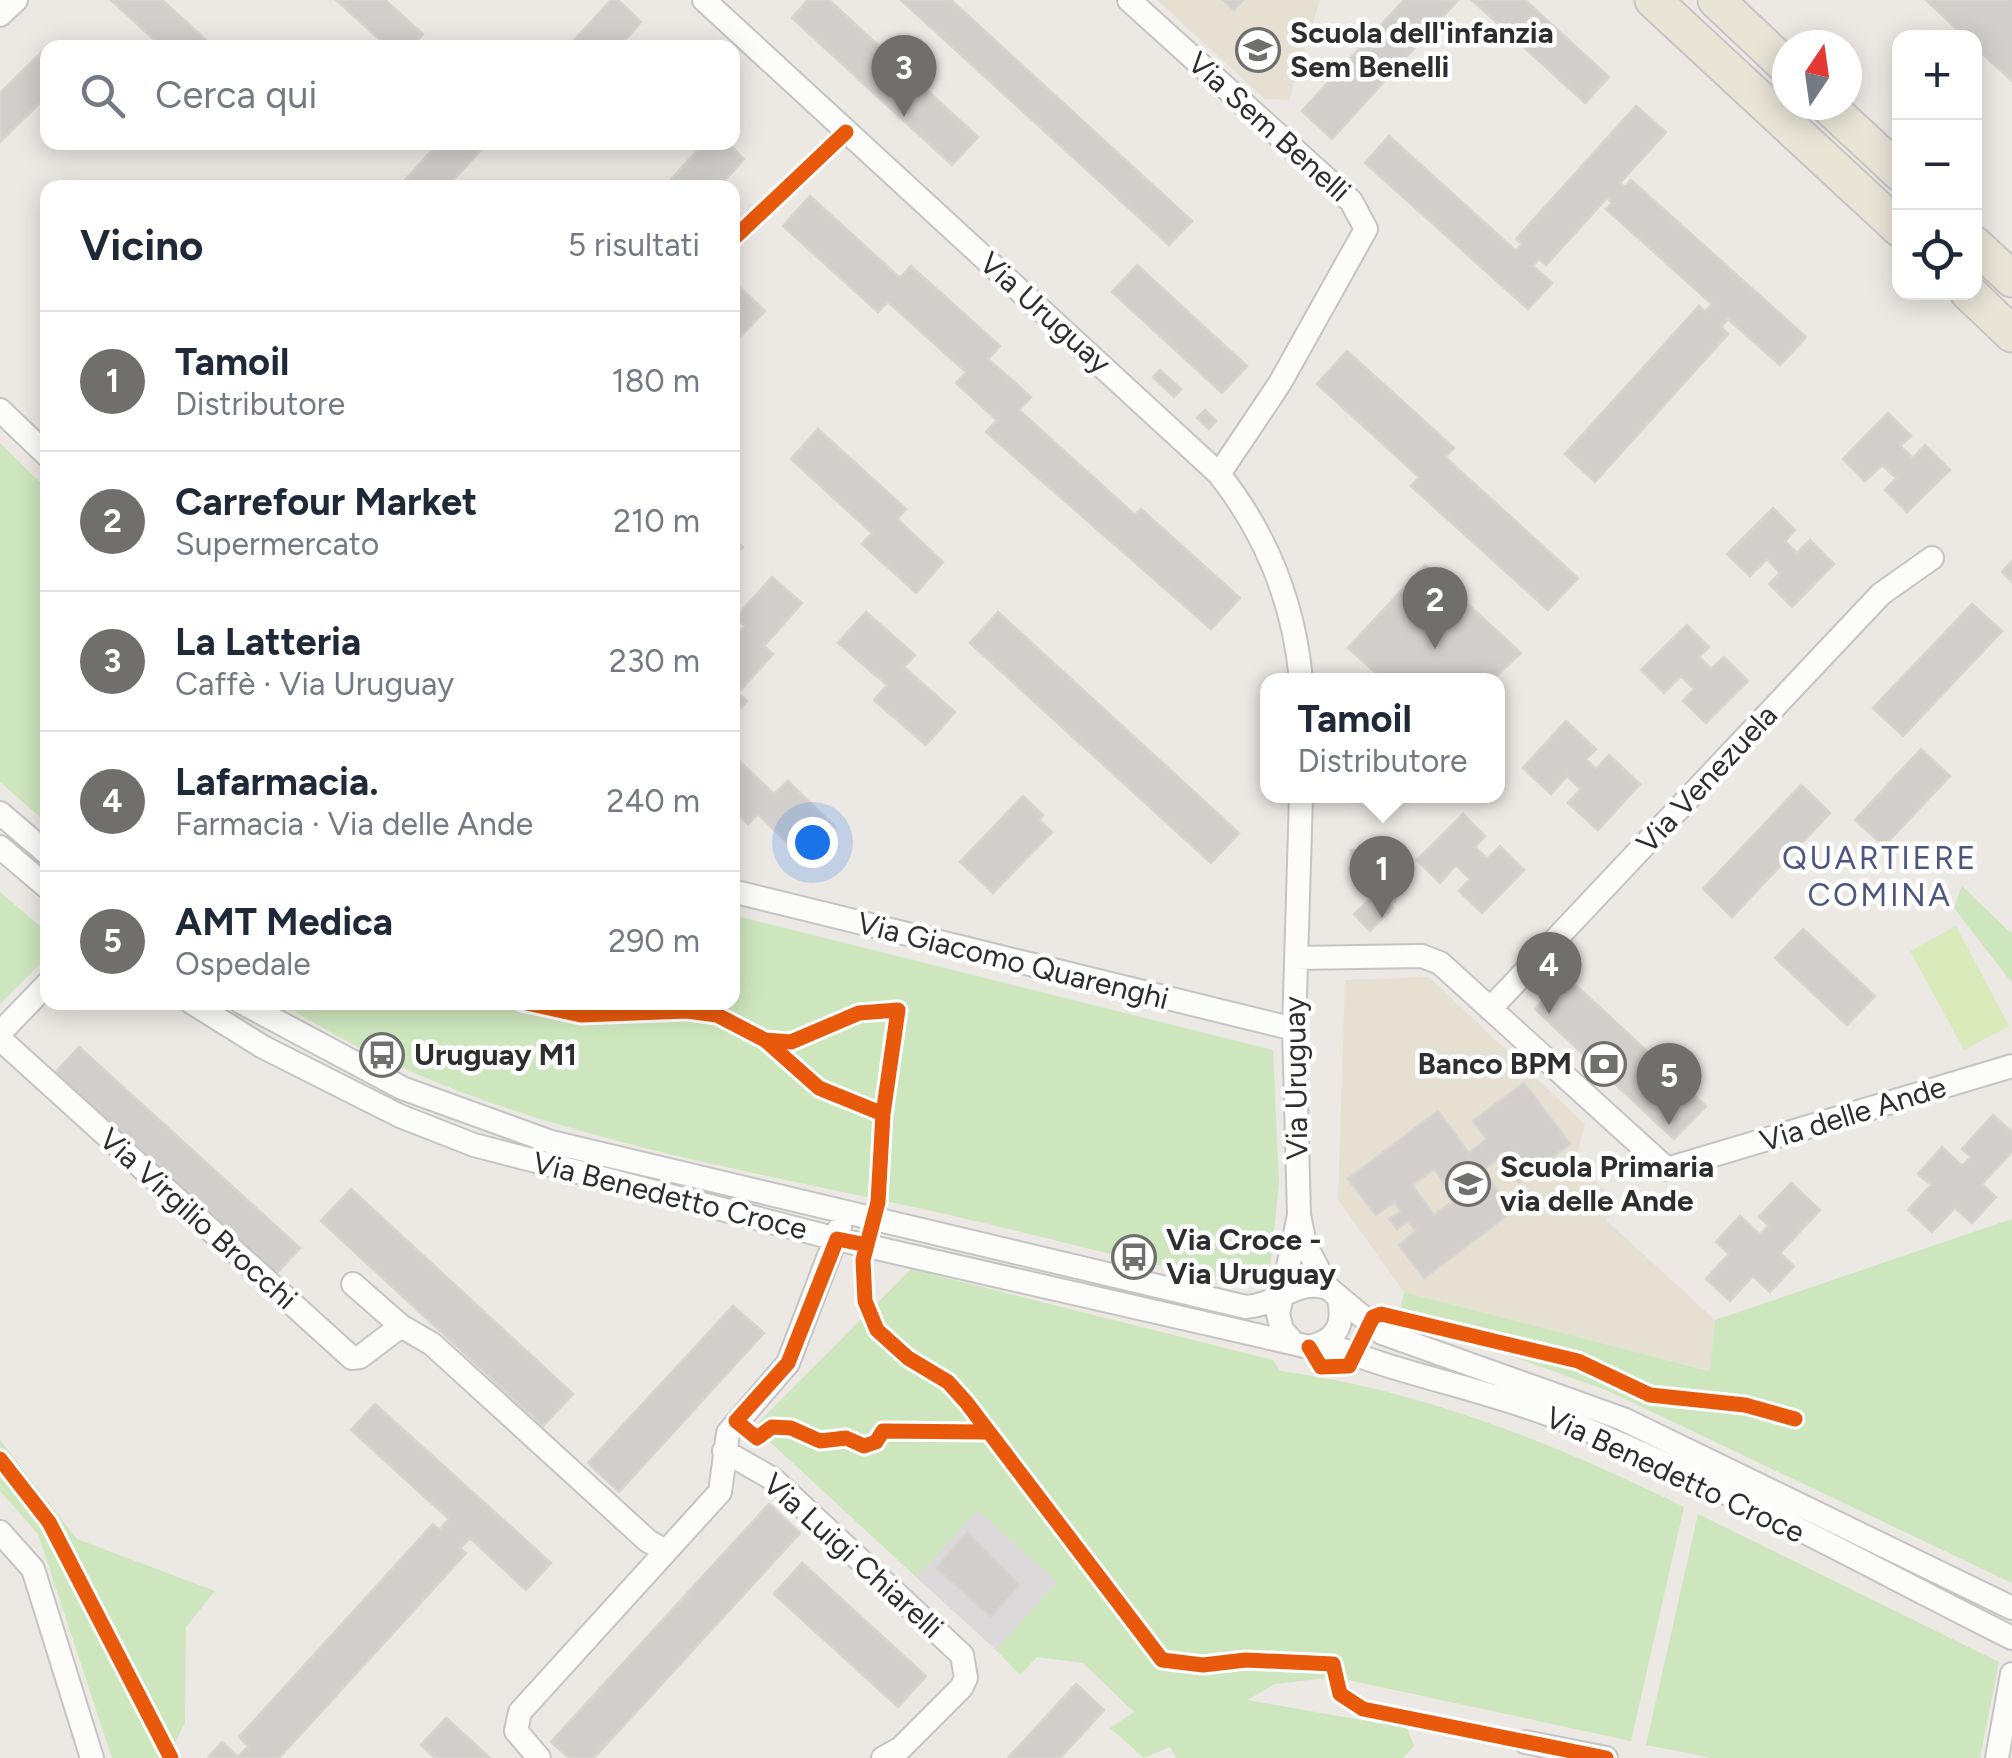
<!DOCTYPE html>
<html lang="it">
<head>
<meta charset="utf-8">
<style>
  body { margin:0; font-family:Figtree,sans-serif; background:#f2f2f3; color:#1f2937 }
  .controls { position:absolute; right:30px; top:30px; display:grid; overflow:hidden; border-radius:20px; box-shadow:0 5px 25px #0003 }
  .controls button { width:90px; height:90px; display:grid; place-items:center; padding:0; border:0; border-bottom:2px solid #e0e1e3; background:#fff; color:#1f2937; font:50px sans-serif }
  .compass { position:absolute; left:1772px; top:30px; width:90px; height:90px; border-radius:50%; background:#fff; box-shadow:0 5px 25px #0003; rotate:13deg }
  .you { position:absolute; left:812px; top:842px; width:35px; height:35px; margin:-25px; border:8px solid #fff; border-radius:50%; background:#1a73e8; box-shadow:0 0 0 15px #1a73e833 }
  .badge { display:grid; place-items:center; width:65px; height:65px; border-radius:50%; background:#706f6e; color:#fff; font-size:32px; font-weight:700 }
  .pin { position:absolute; translate:-50% -82px; filter:drop-shadow(0 2px 5px #0008) }
  .pin::after { content:''; position:absolute; top:52px; width:35px; height:30px; background:inherit; clip-path:polygon(0 0,100% 0,50% 100%) }
  .popup { position:absolute; left:1260px; top:673px; width:245px; height:130px; box-sizing:border-box; display:grid; place-content:center; border-radius:20px; background:#fff; filter:drop-shadow(0 2px 8px #0005); font-size:32px; white-space:nowrap; color:#747a83 }
  .popup b { font-size:38px; color:#1f2937 }
  .popup::after { content:''; position:absolute; left:50%; top:100%; margin-left:-20px; border:20px solid transparent; border-top-color:#fff }
  .list { margin:0; padding:0; list-style:none }
  h2 { display:flex; justify-content:space-between; align-items:center; height:130px; margin:0; padding:0 40px; font-size:42px }
  h2 small { font-size:32px; font-weight:400; color:#747a83 }
  .list li { display:grid; grid-template-columns:65px 1fr auto; gap:30px; align-items:center; box-sizing:border-box; height:140px; padding:0 40px; border-top:2px solid #e0e1e3 }
  .list b { display:block; font-size:38px; white-space:nowrap }
  .list p { margin:0; font-size:32px; white-space:nowrap; color:#747a83 }
  .list em { font-size:32px; font-style:normal; color:#747a83 }
  .icon { flex:none; width:55px; height:55px; fill:none; stroke:currentColor; stroke-width:2; stroke-linecap:round; stroke-linejoin:round }
  .map { position:relative; flex:none; width:2012px; height:1758px; overflow:hidden }
  .search { position:absolute; background:#fff; box-shadow:0 5px 25px #0003; left:40px; top:40px; width:700px; height:110px; display:flex; align-items:center; gap:25px; box-sizing:border-box; padding:0 35px; border-radius:20px; color:#747a83; font-size:38px }
  .panel { position:absolute; background:#fff; box-shadow:0 5px 25px #0003; left:40px; top:180px; width:700px; height:830px; border-radius:20px }
  .map>svg:first-child { display:block }
  .industrial { fill:#dcd9db }
  .education { fill:#e6e0d3 }
  .green { fill:#cee6be }
  .pitch { fill:#d9eabb }
  .building { fill:#d1cecb; stroke:#d7d4d0; stroke-width:2.5; fill-rule:evenodd }
  .lines { fill:none; stroke-linecap:round; stroke-linejoin:round }
  .street-casing { stroke:#c5c4c5; stroke-width:26 }
  .primary-casing { stroke:#c6c5c4; stroke-width:39 }
  .street { stroke:#fcfcfb; stroke-width:22 }
  .primary { stroke:#e8e4d6; stroke-width:35 }
  .cycleway-casing { stroke:#fff; stroke-width:21 }
  .cycleway { stroke:#e8590c; stroke-width:15 }
  .labels { text-anchor:middle; stroke-width:9; stroke-linejoin:round; paint-order:stroke }
  .poi-label { font-size:30px; font-weight:bold; fill:#2e2e2e; stroke:#fff; text-anchor:start }
  .street-label { font-size:30px; fill:#2e2e2e; stroke:#fff }
  .neighbourhood-label { font-size:32px; letter-spacing:2.5px; fill:#4d5680; stroke:#fff }
</style>
</head>
<body>
<div class="map">
<svg width="2012" height="1758" viewBox="0 0 2012 1758">
  <rect width="100%" height="100%" fill="#ece8e4"/>
  <!-- industrial -->
  <path class="industrial" d="M977,1509l80,73 -61,68 -80,-73z"/>
  <!-- education -->
  <path class="education" d="M1157,0h163l-31,100 -24,-1z
    M1429,977l156,147 -10,38 44,42 -13,16 109,100 -4,51 -307,-79 -66,-92 7,-220z"/>
  <!-- green -->
  <path class="green" d="M0,443l47,46v334l-47,-41z
    M1962,886l50,48v49l-58,-75z
    M0,892l47,40 1,24 -48,48z
    M733,915l540,135 6,133 -11,104c-115,-19 -227,-52 -341,-77 -219,-48 -454,-84 -646,-207l451,-1z
    M2012,1219v364l-406,-193 -207,-74 5,-24 306,79 5,-51z
    M911,1269l362,91 7,11c142,19 276,73 404,136l-53,234 -297,-64 -59,7 -28,16 160,28 7,18 -11,12h-227l-6,-11 -26,11 -34,-30 24,-16 -51,-49 -46,-6 -17,18 -24,-25 61,-68 -79,-72 -62,67 -162,-150z
    M0,1440l77,99 138,52 -29,36 -1,96 -10,20 8,15h-71l-74,-224 -38,-43z
    M1698,1514l301,148 -19,96h-268l-66,-13z"/>
  <!-- pitch -->
  <path class="pitch" d="M1956,926l53,100 -45,24 -54,-99z"/>
  <!-- building -->
  <path class="building" d="M111,0h51l53,48h-52z
    M336,0h49l38,34 -12,14h-22z
    M611,0h7l23,22 -23,26h-51z
    M808,0h21l149,137 -26,28 -160,-147z
    M901,0h50l241,221 -23,24z
    M1223,0h20l-9,10z
    M1404,0l53,1 -125,138 -30,-28z
    M1472,0h53l84,77 -24,26z
    M1926,0h86v81l-38,-35v-8h-8z
    M49,45l-1,50 -48,47v-49z
    M1636,106l30,26 -46,51 5,4 6,-7 175,157 -26,28 -52,-46 -7,8 7,7 -133,148 -30,-28 134,-148 6,6 7,-8 -106,-95 6,-6 -5,-5 -61,67 -7,-6 -6,7 19,17 -24,26 -163,-146 24,-27 127,115 6,-7 -6,-5z
    M439,142h49l-42,46h-48z
    M705,142h22l17,17 -26,29h-55z
    M810,196l90,82 11,-12 89,80 -12,13 43,38 -12,13 116,105 6,-6 99,89 -29,31 -225,-197 11,-12 -41,-37 10,-11 -78,-70 -10,10 -95,-86z
    M1137,265l110,101 -25,27 -110,-101z
    M736,284l29,27 -33,34v-58z
    M1347,351l107,97 -9,9 133,121 -30,32 -137,-124 8,-9 -102,-93z
    M1160,370l21,19 -7,8 -21,-20z
    M1205,410l11,11 -7,8 -12,-11z
    M1888,413l23,23 -11,10 13,12 12,-13 25,25 -43,42 -22,-22 11,-12 -14,-13 -17,16 -22,-22z
    M818,429l88,80 -9,10 46,43 -27,31 -54,-49 10,-11 -81,-74z
    M1773,508l22,22 -10,11 12,12 13,-13 24,24 -42,43 -23,-23 11,-11 -13,-14 -17,17 -23,-22z
    M732,538l11,9 -11,11z
    M2012,561v21l-10,-10z
    M1425,565l96,88 -29,27h-108l-36,-32z
    M772,577l30,26 -38,43 9,8 -35,39 9,8 -15,17v-78l13,-14 -10,-8z
    M1972,604l30,27 -99,105 -30,-28z
    M866,612l49,43 -11,12 51,45 -29,33 -52,-45 13,-15 -49,-42z
    M998,612l241,221 -28,30 -241,-220z
    M1687,625l22,22 -10,10 12,12 13,-12 24,24 -42,42 -23,-22 11,-12 -13,-13 -17,17 -23,-23z
    M1566,721l30,28 -10,10 10,10 13,-14 31,29 -42,46 -30,-27 13,-14 -14,-13 -16,18 -28,-26z
    M1921,749l29,27 -66,70 -29,-26z
    M732,754l42,40 14,-13 47,46 -32,31 -45,-44 -10,10 -16,-15z
    M1801,785l29,28 -98,104 -29,-28z
    M1023,796l20,19 -4,5 13,12 -59,61 -33,-31z
    M1463,814l22,22 -10,11 12,12 13,-13 24,24 -42,43 -23,-22 11,-12 -14,-14 -16,18 -23,-23z
    M1351,850h22v21h-22z
    M1383,852l26,24 -13,14 -1,12h-8l1,-10 -18,-17 3,-16z
    M1383,887l10,21 -23,23 -16,-17z
    M1803,929l72,67 -28,29 -72,-67z
    M1566,976l140,130 -32,33 -139,-130z
    M79,1047l221,201 -26,28 -221,-201z
    M1524,1083l46,61 -51,38 -19,-25 -17,13 30,41 -89,67 -25,-33 17,-14 -8,-10 -11,8 -8,-10 12,-8 -7,-9 -18,13 -28,-36 90,-68 31,42 18,-14 -14,-18zM1434,1169l22,30 -22,16 -22,-30z
    M1993,1115l19,17v20l-30,32 14,13 -24,26 -17,-15 -23,24 -24,-22 23,-25 -13,-11 24,-27 20,19 9,-9 -9,-8z
    M1791,1183l29,27 -40,43 14,13 -24,26 -17,-16 -23,25 -24,-22 23,-25 -13,-12 24,-26 20,19 8,-10 -9,-8z
    M351,1189l222,205 -30,32 -222,-205z
    M733,1306l31,27 -145,159 -31,-29z
    M375,1404l176,159 -25,27 -56,-52 -10,10 6,5 -187,205h-71l14,-16 16,15 10,-11 -9,-9 194,-213 6,6 10,-11 -98,-89z
    M769,1504l31,29 -206,225h-25l-18,-16z
    M967,1532l52,53 -28,32 -55,-49z
    M802,1563l124,113 -28,31 -124,-113z
    M1076,1684l28,26 -44,48h-52z
    M446,1718l20,18 24,22h-55l-14,-13z"/>
  <g class="lines">
    <!-- street casing -->
    <g class="street-casing">
      <path id="street" d="M704,0l515,474c48,61 75,129 82,206
        M1129,0l222,201 15,28 -86,154 -61,91
        M0,15l16,-15
        M0,410l48,46
        M0,813l48,41
        M0,847l48,41
        M732,891l562,138
        M1296,958l126,-2 18,7 227,206 345,-103
        M191,1002l72,45 137,69 74,29 363,94 472,108c26,-6 36,-21 30,-47
        M241,1002l161,86 149,54 695,165c32,-2 50,-29 82,-19
        M1490,1009l391,-415 51,-36
        M0,1033l48,-50
        M0,1039l352,319 8,-1 41,-31
        M1299,1215l6,29 23,44 54,45 241,86 389,189
        M353,1284l48,42 31,18 216,197 18,10
        M1293,1342l-11,-12 -4,-16 21,-99 -5,-186 7,-233
        M1325,1343c76,32 157,45 233,75 156,62 304,145 454,220
        M724,1451l49,28 189,176 4,23 -5,10 -60,60 -18,10
        M0,1532l33,37 59,189
        M1525,1742l81,16
        M539,1758l-23,-27 4,-19 200,-220 8,-59 60,-70 52,-136
        M1997,1758l15,-84"/>
    </g>
    <!-- primary casing -->
    <g class="primary-casing">
      <path id="primary" d="M1653,0l247,229
        M1716,0l71,67
        M1827,105l73,68
        M1974,244l38,35
        M1968,292l44,42"/>
    </g>
    <!-- street -->
    <use href="#street" class="street"/>
    <!-- primary -->
    <use href="#primary" class="primary"/>
    <!-- cycleway casing -->
    <g class="cycleway-casing">
      <path id="cycleway" d="M732,240l114,-108
        M522,1002l59,13 106,-4 30,4 48,25 54,48 64,26
        M765,1040l26,2 68,-29 39,-3 -15,104 -5,88 -15,58 2,41 12,29 31,28 40,24 18,20 196,258 41,5 43,-5 87,4 7,30 23,15 243,49
        M867,1245l-30,-6 -49,124 -52,58 21,17 15,-11 19,1 29,13 26,-3 18,8 12,-4 7,-11 101,1
        M1309,1347l12,20 28,-1 24,-49 8,-3 197,47 72,34 95,10 50,14
        M0,1459l49,63 122,236"/>
    </g>
    <!-- cycleway -->
    <use href="#cycleway" class="cycleway"/>
  </g>
  <!-- icons -->
  <defs>
    <g id="school-ring" transform="scale(2.25)"><circle r="9.5" fill="#fff" stroke="#706f6e" stroke-width="1.5"/><path d="M0-5L7-2L0 1L-7-2ZM-4 1L0 2.5L4 1V4Q0 6-4 4Z" fill="#706f6e"/></g>
    <g id="bus-ring" transform="scale(2.25)"><circle r="9.5" fill="#fff" stroke="#706f6e" stroke-width="1.5"/><path d="M-5-6H5V4H4V6H2V4H-2V6H-4V4H-5ZM-3.5-4V0h7V-4ZM-3.5 1.2v1.5H-2V1.2ZM2 1.2v1.5H3.5V1.2Z" fill="#706f6e"/></g>
    <g id="bank-ring" transform="scale(2.25)"><circle r="9.5" fill="#fff" stroke="#706f6e" stroke-width="1.5"/><path d="M-6-4H6V4H-6ZM0-2.3a2.3 2.3 0 1 0 0 4.6a2.3 2.3 0 1 0 0-4.6Z" fill="#706f6e"/></g>
  </defs>
  <g fill-rule="evenodd">
    <use href="#school-ring" x="1258" y="50"/>
    <use href="#bus-ring" x="382" y="1055"/>
    <use href="#bank-ring" x="1604" y="1064"/>
    <use href="#school-ring" x="1468" y="1184"/>
    <use href="#bus-ring" x="1134" y="1257"/>
  </g>
  <g class="labels">
    <!-- poi labels -->
    <g class="poi-label">
      <text x="1290" y="43">Scuola dell'infanzia<tspan x="1290" dy="34">Sem Benelli</tspan></text>
      <text x="414" y="1065">Uruguay M1</text>
      <text x="1572" y="1074" text-anchor="end">Banco BPM</text>
      <text x="1500" y="1177">Scuola Primaria<tspan x="1500" dy="34">via delle Ande</tspan></text>
      <text x="1166" y="1250">Via Croce -<tspan x="1166" dy="34">Via Uruguay</tspan></text>
    </g>
    <!-- street labels -->
    <g class="street-label">
      <text transform="translate(1269 127) rotate(42)" y="10">Via Sem Benelli</text>
      <text transform="translate(1045 313) rotate(42)" y="10">Via Uruguay</text>
      <text transform="translate(1707 779) rotate(-47)" y="10">Via Venezuela</text>
      <text transform="translate(1013 961) rotate(14)" y="10">Via Giacomo Quarenghi</text>
      <text transform="translate(1296 1078) rotate(-91)" y="10">Via Uruguay</text>
      <text transform="translate(1853 1114) rotate(-17)" y="10">Via delle Ande</text>
      <text transform="translate(670 1196) rotate(14)" y="10">Via Benedetto Croce</text>
      <text transform="translate(198 1219) rotate(42)" y="10">Via Virgilio Brocchi</text>
      <text transform="translate(1675 1475) rotate(25)" y="10">Via Benedetto Croce</text>
      <text transform="translate(853 1556) rotate(42)" y="10">Via Luigi Chiarelli</text>
    </g>
    <!-- neighbourhood labels -->
    <g class="neighbourhood-label">
      <text x="1880" y="869">QUARTIERE<tspan x="1880" dy="37">COMINA</tspan></text>
    </g>
  </g>
</svg>
<div class="controls">
<button>+</button>
<button>−</button>
<button><svg class="icon" aria-label="locate" viewBox="0 0 24 24"><circle cx="12" cy="12" r="6"/><path d="M12 2v4M12 18v4M2 12h4M18 12h4"/></svg></button>
</div>
<svg class="compass" viewBox="-18 -18 36 36"><path d="M0-13l5 13h-10z" fill="#e53935"/><path d="M0 13l5-13h-10z" fill="#747a83"/></svg>
<div class="you"></div>
<div class="pin badge" style="left:1382px;top:918px">1</div>
<div class="popup"><b>Tamoil</b>Distributore</div>
<div class="pin badge" style="left:1435px;top:649px">2</div>
<div class="pin badge" style="left:904px;top:117px">3</div>
<div class="pin badge" style="left:1549px;top:1014px">4</div>
<div class="pin badge" style="left:1669px;top:1125px">5</div>
<div class="search"><svg class="icon" aria-label="search" viewBox="0 0 24 24"><circle cx="10" cy="10" r="6"/><path d="M15 15l6 6"/></svg>Cerca qui</div>
<section class="panel">
<h2>Vicino<small>5 risultati</small></h2>
<ul class="list">
<li><span class="badge">1</span><div><b>Tamoil</b><p>Distributore</p></div><em>180 m</em></li>
<li><span class="badge">2</span><div><b>Carrefour Market</b><p>Supermercato</p></div><em>210 m</em></li>
<li><span class="badge">3</span><div><b>La Latteria</b><p>Caffè · Via Uruguay</p></div><em>230 m</em></li>
<li><span class="badge">4</span><div><b>Lafarmacia.</b><p>Farmacia · Via delle Ande</p></div><em>240 m</em></li>
<li><span class="badge">5</span><div><b>AMT Medica</b><p>Ospedale</p></div><em>290 m</em></li>
</ul>
</section>
</div>
</body>
</html>
